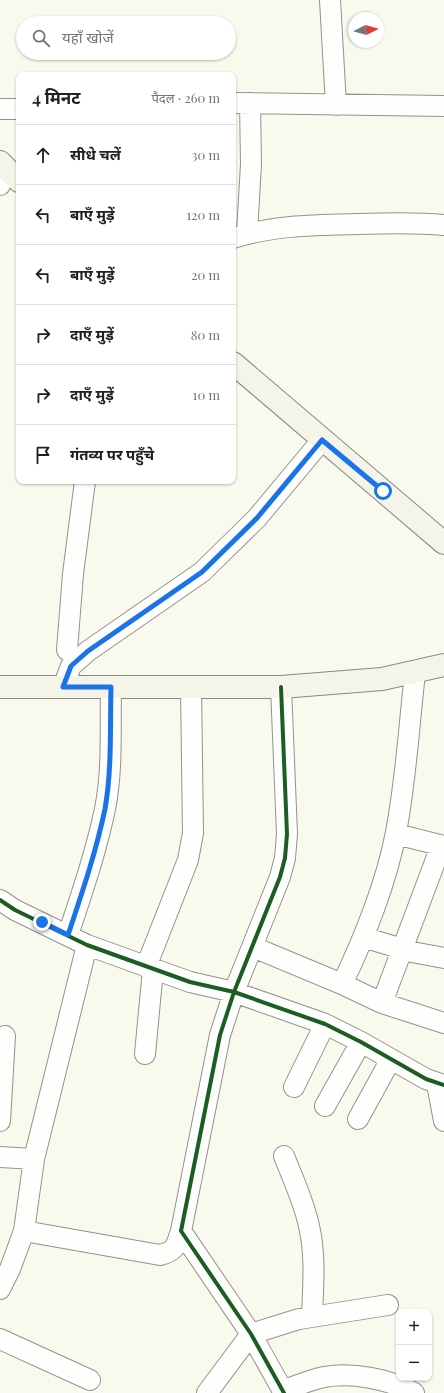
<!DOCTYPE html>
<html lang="hi">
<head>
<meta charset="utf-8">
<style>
  body { margin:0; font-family:"Playfair Display","Noto Sans Devanagari",serif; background:#f6f6f6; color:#202124 }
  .controls { position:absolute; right:12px; bottom:12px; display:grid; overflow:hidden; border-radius:8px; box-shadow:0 1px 3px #0004 }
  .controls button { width:36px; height:36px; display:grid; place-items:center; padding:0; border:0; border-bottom:1px solid #e0e0e0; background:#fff; color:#202124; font:20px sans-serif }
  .compass { position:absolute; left:348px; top:12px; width:36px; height:36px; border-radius:50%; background:#fff; box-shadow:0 1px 3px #0004; rotate:84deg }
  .stop { position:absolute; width:12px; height:12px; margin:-9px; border:3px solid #1a73e8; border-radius:50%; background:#fff }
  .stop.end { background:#1a73e8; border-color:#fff; box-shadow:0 1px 4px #0008 }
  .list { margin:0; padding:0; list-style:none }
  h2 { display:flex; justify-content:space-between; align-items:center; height:52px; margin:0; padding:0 16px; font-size:17px }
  h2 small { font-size:13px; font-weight:400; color:#757577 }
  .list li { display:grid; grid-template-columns:26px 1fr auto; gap:12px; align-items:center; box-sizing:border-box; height:60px; padding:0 16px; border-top:1px solid #e0e0e0 }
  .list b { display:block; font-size:15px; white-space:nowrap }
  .list em { font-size:13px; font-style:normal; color:#757577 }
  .icon { flex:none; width:22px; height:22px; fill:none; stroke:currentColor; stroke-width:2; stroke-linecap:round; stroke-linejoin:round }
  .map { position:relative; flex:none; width:444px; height:1393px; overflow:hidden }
  .search { position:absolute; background:#fff; box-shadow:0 1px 3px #0004; left:16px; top:16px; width:220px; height:44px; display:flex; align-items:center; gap:10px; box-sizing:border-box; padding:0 14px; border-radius:22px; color:#757577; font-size:15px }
  .panel { position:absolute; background:#fff; box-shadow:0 1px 3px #0004; left:16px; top:72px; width:220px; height:412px; border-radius:8px }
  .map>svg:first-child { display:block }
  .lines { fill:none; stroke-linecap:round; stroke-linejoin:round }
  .street-casing { stroke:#93928d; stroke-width:22 }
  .secondary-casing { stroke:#898984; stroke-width:24 }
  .street { stroke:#fefefc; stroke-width:20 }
  .secondary { stroke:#f4f4e8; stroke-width:22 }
  .cycleway-casing { stroke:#fff; stroke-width:6 }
  .cycleway { stroke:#1b5e20; stroke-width:4 }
  .route { stroke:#1a73e8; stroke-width:5 }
</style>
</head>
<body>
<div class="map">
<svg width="444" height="1393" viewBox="0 0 444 1393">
  <rect width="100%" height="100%" fill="#faf9ee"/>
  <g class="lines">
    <!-- street casing -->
    <g class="street-casing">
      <path id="street" d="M330,0l6,105
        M233,103l211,3
        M0,109h19
        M0,185l5,-18
        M247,233l4,-69 -1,-61
        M233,238c40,-13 84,-13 125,-14 29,-1 57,-2 86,1
        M67,650l6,-76 12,-93
        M63,687l8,-21 17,-15 114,-79 55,-54 65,-78
        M281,687l6,147 -2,24 -5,19 -46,115 -14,43 -39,196 70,103 33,59
        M396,834l48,12
        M0,900l15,10 72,35 103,37 44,10 91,32 36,18 65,37 18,6
        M68,935c14,-42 28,-83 37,-126 8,-40 5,-82 6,-122
        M363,937l49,15 32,6
        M253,947l89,37 40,19 62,20
        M146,967l42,-107 5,-27 -2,-146
        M342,984c22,-45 45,-103 54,-152 10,-52 13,-106 19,-159
        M382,1003l59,-157
        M145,1054l8,-85
        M437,1084l7,37
        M294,1087l31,-63
        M325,1106l36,-64
        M358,1119l33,-60
        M0,1121l5,-85
        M284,1156c9,23 20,46 25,70 7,30 4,61 3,90
        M0,1157l34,2
        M24,1231l136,24c16,-4 16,-9 21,-24
        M0,1289l10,-20 14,-38 10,-72 53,-214
        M0,1339l90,41
        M282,1391c14,-5 28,-11 42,-14 29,-5 65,2 90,16
        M207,1393l44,-59 48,-15 89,-14"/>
    </g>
    <!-- secondary casing -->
    <g class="secondary-casing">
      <path id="secondary" d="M0,162l19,19
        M233,363l211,180
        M0,687h281l101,-8 62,-14"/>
    </g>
    <!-- street -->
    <use href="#street" class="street"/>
    <!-- secondary -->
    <use href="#secondary" class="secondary"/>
    <!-- cycleway casing -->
    <g class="cycleway-casing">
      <path id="cycleway" d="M281,687l6,147 -2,24 -5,19 -46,115 -14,43 -39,196 70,103 33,59
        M0,900l15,10 72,35 103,37 44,10 91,32 36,18 65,37 18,6"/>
    </g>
    <!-- cycleway -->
    <use href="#cycleway" class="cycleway"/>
  </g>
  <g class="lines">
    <!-- route -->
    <path class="route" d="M42,922l26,13c14,-42 28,-83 37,-126 7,-40 5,-82 6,-122h-48l8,-21 17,-15 114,-79 55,-54 65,-78 61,51"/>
  </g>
</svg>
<div class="controls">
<button>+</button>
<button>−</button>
</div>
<svg class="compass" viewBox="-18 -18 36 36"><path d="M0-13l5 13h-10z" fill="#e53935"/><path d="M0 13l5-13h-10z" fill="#757577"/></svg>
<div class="stop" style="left:383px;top:491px"></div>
<div class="stop end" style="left:42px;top:922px"></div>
<div class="search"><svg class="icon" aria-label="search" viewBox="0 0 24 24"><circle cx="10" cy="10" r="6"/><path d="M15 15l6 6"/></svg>यहाँ खोजें</div>
<section class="panel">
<h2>4 मिनट<small>पैदल · 260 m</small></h2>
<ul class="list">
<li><svg class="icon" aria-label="ahead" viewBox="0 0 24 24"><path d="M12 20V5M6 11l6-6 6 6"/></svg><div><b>सीधे चलें</b></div><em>30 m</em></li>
<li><svg class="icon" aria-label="left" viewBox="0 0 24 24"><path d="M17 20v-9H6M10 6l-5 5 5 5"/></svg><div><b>बाएँ मुड़ें</b></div><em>120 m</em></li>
<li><svg class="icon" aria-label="left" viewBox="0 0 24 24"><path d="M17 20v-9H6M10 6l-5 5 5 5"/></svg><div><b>बाएँ मुड़ें</b></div><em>20 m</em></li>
<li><svg class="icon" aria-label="right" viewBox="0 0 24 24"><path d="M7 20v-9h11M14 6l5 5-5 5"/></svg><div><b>दाएँ मुड़ें</b></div><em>80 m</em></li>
<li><svg class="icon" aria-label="right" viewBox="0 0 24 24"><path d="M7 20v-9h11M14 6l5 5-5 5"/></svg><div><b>दाएँ मुड़ें</b></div><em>10 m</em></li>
<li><svg class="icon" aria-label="arrive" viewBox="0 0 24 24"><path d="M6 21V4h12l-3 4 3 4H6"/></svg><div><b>गंतव्य पर पहुँचे</b></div></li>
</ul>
</section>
</div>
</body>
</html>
